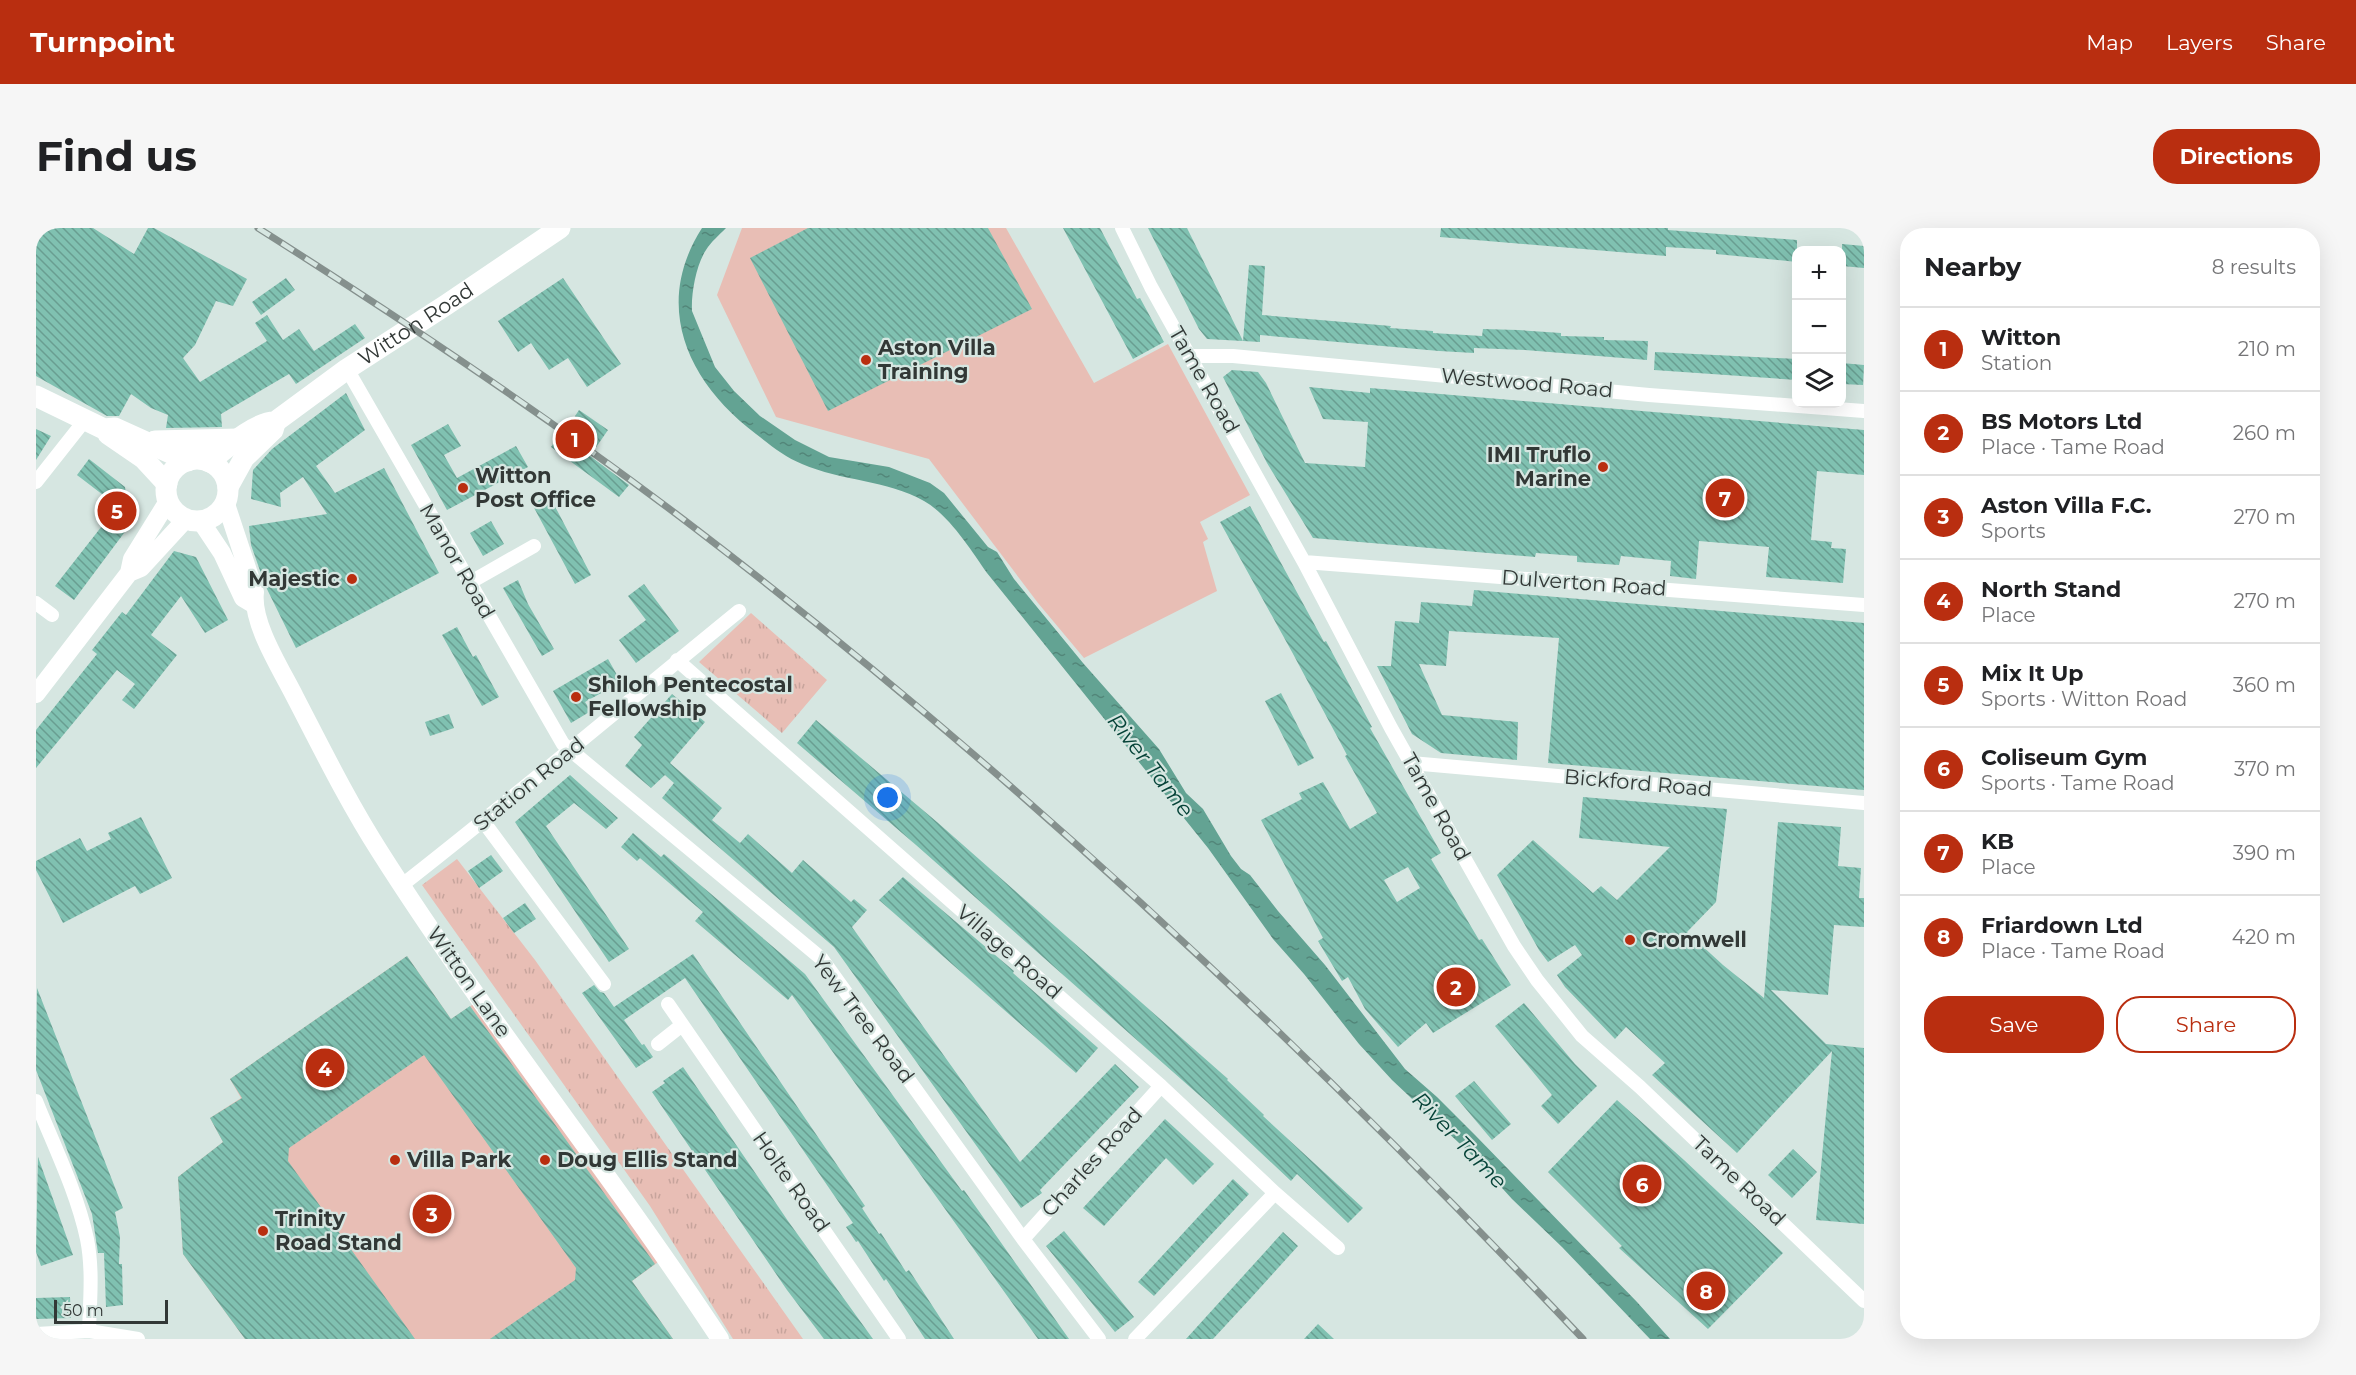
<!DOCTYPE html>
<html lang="en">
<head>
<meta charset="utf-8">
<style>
  body { margin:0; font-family:Montserrat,sans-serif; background:#f6f6f6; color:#202124 }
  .controls { position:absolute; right:18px; top:18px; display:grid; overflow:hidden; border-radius:12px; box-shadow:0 6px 24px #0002 }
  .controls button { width:54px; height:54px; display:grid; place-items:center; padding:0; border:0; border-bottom:2px solid #e0e0e0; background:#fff; color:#202124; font:30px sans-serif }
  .scale { position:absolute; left:18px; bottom:15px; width:114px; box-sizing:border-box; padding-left:6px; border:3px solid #323836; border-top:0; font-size:16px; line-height:21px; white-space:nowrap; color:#323836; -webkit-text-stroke:4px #d6e6e1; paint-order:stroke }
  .you { position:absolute; left:852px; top:570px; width:21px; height:21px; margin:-15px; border:4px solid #fff; border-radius:50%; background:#1a73e8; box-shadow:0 0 0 9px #1a73e833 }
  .badge { display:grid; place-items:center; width:39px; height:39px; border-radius:50%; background:#b92e10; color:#fff; font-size:20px; font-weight:700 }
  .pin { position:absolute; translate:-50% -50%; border:3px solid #fff; box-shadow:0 2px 6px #0006 }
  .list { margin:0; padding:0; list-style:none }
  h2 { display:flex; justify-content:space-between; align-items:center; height:78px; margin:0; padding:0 24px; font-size:26px }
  h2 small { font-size:20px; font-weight:400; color:#757577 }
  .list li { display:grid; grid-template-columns:39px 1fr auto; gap:18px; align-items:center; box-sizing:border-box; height:84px; padding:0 24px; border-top:2px solid #e0e0e0 }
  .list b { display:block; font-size:22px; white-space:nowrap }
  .list p { margin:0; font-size:20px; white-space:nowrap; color:#757577 }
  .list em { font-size:20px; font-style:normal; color:#757577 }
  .actions { display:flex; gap:12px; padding:18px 24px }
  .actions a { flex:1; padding:14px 0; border:2px solid #b92e10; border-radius:24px; text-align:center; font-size:21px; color:#b92e10 }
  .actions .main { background:#b92e10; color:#fff }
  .icon { flex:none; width:33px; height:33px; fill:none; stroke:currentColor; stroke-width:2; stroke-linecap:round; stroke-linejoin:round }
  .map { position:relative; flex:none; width:1828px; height:1111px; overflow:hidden; border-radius:24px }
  header { display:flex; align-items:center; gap:36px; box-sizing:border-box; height:84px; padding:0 30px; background:#b92e10; color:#fff }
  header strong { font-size:28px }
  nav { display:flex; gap:33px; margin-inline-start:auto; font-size:21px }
  .intro { display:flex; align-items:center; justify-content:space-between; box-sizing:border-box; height:144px; padding:0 36px }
  h1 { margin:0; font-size:42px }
  .button { padding:15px 27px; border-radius:24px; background:#b92e10; color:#fff; font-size:21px; font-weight:700 }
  main { display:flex; gap:36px; padding:0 36px }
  aside { flex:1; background:#fff; border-radius:24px; box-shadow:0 6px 24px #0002 }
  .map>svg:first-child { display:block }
  .park { fill:url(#park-tufts) }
  .garden { fill:#e8beb5 }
  .water { fill:url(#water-ripples) }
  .building { fill:url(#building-back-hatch); fill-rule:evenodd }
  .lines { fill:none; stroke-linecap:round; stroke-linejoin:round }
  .street { stroke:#fff; stroke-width:14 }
  .secondary { stroke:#fff; stroke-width:18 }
  .primary { stroke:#fff; stroke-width:21 }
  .rail-casing { stroke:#85908d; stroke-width:7 }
  .rail { stroke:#d6e6e1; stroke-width:4.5; stroke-dasharray:14; stroke-linecap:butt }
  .poi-dot { fill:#b92e10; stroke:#d6e6e1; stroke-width:2 }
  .labels { text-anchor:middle; stroke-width:4.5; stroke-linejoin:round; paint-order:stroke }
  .street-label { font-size:21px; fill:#323836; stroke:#d6e6e1 }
  .poi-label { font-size:21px; font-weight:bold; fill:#323836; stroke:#d6e6e1; text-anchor:start }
  .water-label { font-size:22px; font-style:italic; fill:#064338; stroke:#d6e6e1 }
</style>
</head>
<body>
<header>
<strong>Turnpoint</strong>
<nav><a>Map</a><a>Layers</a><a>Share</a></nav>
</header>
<div class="intro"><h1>Find us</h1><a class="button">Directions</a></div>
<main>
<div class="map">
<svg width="1828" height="1111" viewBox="0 0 1828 1111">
  <defs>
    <pattern id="park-tufts" width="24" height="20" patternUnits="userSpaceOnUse" patternTransform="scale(1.5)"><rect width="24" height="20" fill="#e8beb5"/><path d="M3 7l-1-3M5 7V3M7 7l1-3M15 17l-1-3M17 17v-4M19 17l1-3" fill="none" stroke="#c7a49c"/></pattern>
    <pattern id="water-ripples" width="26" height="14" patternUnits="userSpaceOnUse" patternTransform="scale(1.5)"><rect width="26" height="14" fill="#63a393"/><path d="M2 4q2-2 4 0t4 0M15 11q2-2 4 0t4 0" fill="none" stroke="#528679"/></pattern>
    <pattern id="building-back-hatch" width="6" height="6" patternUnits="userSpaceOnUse" patternTransform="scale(1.5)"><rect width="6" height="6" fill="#80c1b1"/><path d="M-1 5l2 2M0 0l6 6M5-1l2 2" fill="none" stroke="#699e91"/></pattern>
  </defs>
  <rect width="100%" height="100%" fill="#d6e6e1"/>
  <!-- park -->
  <path class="park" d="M715,385l76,67 -45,53 -83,-71z
    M421,631l78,101 268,379h-70l-83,-133 -228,-321z"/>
  <!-- garden -->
  <path class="garden" d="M706,0h264l88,155 74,-39 82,151 -50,27 8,17 -5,3 14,49 -133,67 -46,-55 -109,-144 -153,-42 -59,-122z
    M371,728l44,63 27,-18 183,259 -29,21 41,58h-428l-62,-85 -5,-77 45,-35 -13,-24 31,-20 -11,-19z"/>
  <!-- water -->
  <path class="water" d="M666,0h24c-7,7 -15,14 -20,22 -10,15 -15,44 -14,61l23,56 19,24 26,25 35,24 34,17 60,10 41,16 14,10 44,54 9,5 17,27 69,84 76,86 27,44 17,16 28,47 10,13 9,6 28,36 47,54 80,104 32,28 38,38 162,167 33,37h-20l-88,-92 -50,-48 -37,-41 -83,-78 -33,-36 -55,-70 -31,-35 -65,-91 -221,-275c-16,-23 -38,-58 -63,-72 -37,-21 -83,-20 -122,-37 -17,-7 -32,-19 -46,-30 -68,-51 -104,-128 -54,-206z"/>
  <!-- building -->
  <path class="building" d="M0,0h57l41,26 14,-26h6l93,51 -14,27 -17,-5 -21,44 -12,13 17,24 67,-41 -12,-18 12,-8 16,25 16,-11 15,22 41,-27 10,14 -69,46 -7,-10 -68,40 1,13 -56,1 2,-13 -17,-7 -20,-14 -12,22h-12l-71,-40z
    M772,0h180l44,81 -204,102 -78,-153z
    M1027,0h37l37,71 3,-1 24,44 -31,17z
    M1112,0h39l56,113 -36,-2 -8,-10z
    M1405,0h227v2l129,10v22l-81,-8v-4l-50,-3v9l-226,-19z
    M1806,16l22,2v22l-22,-2z
    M1213,37l16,1 -3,49 129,11 -1,2 43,3v2l49,3 1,-7 35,1 43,3v3l43,1v3l44,1 -1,19 -122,-10 -51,-2v5l-35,-2 -179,-16v7l-17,-1z
    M250,50l9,12 -34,25 -9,-13z
    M527,50l58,86 -34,23 -19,-29 -19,12 -18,-27 -13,9 -20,-31z
    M1619,124l142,7v21l-143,-10z
    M1806,135l22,2 -1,20 -21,-1z
    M1196,142l26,2 8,11 39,80 60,4 3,-45 -45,-3 -14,-32 61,6v-5l494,42v45l-47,-4 -6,69 21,2 -1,6 15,1 -3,34 -77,-6 3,-30 -70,-6 -3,38 -26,-3 1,-15 -50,-5 -2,9 -42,-3v-6l-41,-3 -1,4 -222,-19 -46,-75 -44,-86z
    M310,165l19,37 -49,36 19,27 49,-25 55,105 -143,75 -31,-63 -14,-40 -2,-19 78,-12 -24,-37 -23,16 1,14 -30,-8 2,-29 19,-21z
    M543,182l29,20 -18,26 39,29 -10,12 -68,-50 9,-13 2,2z
    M412,196l13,22 -17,9 13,23 59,-32 12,21 -81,43 -36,-65z
    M0,201l15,7 -15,24z
    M53,231l36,28 5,38 -56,75 -19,-14 54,-69 -2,-19 -30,-23z
    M513,267l42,80 -16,9 -43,-80z
    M1214,278l74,136 2,-1 46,86 -2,1 71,125 -10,6 48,81 3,-1 29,46 -78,48 -7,-10 -28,24 -33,-38 -17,-32 -6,4 -24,-40 5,-3 -62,-118 41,-21 -3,-6 24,-11 27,47 27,-16 -32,-57 2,-1 -55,-103 -72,-130zM1372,639l12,21 -23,14 -13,-22z
    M455,293l13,23 -21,12 -13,-23z
    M138,323l22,6 32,63 -23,13 -24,-37 -30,39 26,20 -43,54 -12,-9 13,-16 -18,-14 -81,98v-38l61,-76 -5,-4 30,-38 4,3z
    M482,352l10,24 26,45 -12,7 -39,-68z
    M608,356l35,47 -43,32 -17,-23 27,-20 -18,-24z
    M1438,362l390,33v167l-316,-27 11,-125 -110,-7 -3,35 -27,-2 23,51 76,7 -1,38 -76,-7 -29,-19 -35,-68h14l4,-45 24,2 2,-21 51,4z
    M421,399l16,30 3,-2 23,42 -17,9 -40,-71z
    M572,431l13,23 -36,20 6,9 -20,12 -18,-32z
    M1245,465l33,65 -16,8 -33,-65z
    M636,466l33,28 -35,41 52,45 -10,12 28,23 8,-9 44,39 11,-13 48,42 3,-3 13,11 -15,17 168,235 95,-98 24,23 -99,103 2,3 -21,15 -187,-261 -172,-149 12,-15 -9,-8 -14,13 -26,-22 17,-21 -8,-8z
    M413,486l5,14 -24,8 -5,-14z
    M780,492l121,102 291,257 -1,1 37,35 -1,1 100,92 -15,15 -51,-49 -6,7 -84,-79 -291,-257 -119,-102z
    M534,547l48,43 -12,11 -32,-26 -28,23 83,123 -20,13 -94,-140z
    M1547,569l144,12 -11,93 -29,30 36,33 41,33 14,-176 63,5 -3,39 23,2 -2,30h5v29l-30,-2 -6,70 -57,-5 55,54 38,4v176l-48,-4 16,-169 -95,102 -85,-78 13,-12 -39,-36 -11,12 -50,-52 -8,-12 25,-20 -7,-10 -27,17 -9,-12 -42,-75 36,-35 60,53 8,-7 16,14 53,-53 -91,-9z
    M105,589l31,61 -32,16 -5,-8 -72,37 -27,-53v-9l44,-23 7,13 24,-12 -3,-6z
    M597,605l28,24 3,-3 141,120 157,217 2,-1 105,149h-31l-246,-344 -4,5 -93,-79 8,-9 -63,-54 -3,3 -16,-14z
    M455,627l12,16 -24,17 -11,-17z
    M867,649l111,94 -1,2 85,75 -22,25 -197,-173z
    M489,675l11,16 -22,14 -11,-15z
    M657,726l172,252 -3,2 17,26 2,-1 25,39 3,-2 45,69h-29l-39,-60 -2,2 -26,-40 -2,1 -10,-15 7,-4 -168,-245 -61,42 18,25 2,-1 9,13 -17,11 -54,-75 12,-8 6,7 4,1 10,14z
    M371,728l44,63 19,-13 185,258 -23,17 41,58h-183l85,-59 1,-12 -152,-213 -135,93 -1,13 127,178h-170l-62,-85 -5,-77 45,-35 -13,-24 32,-20 -12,-19z
    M1,760l86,220 -8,4 5,25 -1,27h3l1,41 -17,2 -2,-54h-6l-6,-39 -56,-144z
    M1488,775l51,61 22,22 -39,38 -17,-18 11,-11 -57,-69z
    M647,839l105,154 85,118h-49l-37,-49 -135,-198 13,-9 -2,-2z
    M1438,853l37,43 -19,16 -37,-44z
    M1581,872l67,60 99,93 -75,76 -89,-81 3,-2 -74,-74z
    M1129,891l49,45 -21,21 -27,-27 -62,68 -21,-18z
    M1757,921l24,23 -25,26 -24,-23z
    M2,929l35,98 -32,11 -5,-14z
    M1197,951l16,15 -95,102 -16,-14z
    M1028,1003l70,86 -19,15 -69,-86z
    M1247,1004l15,14 -48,53 -37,40h-27z
    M34,1069l1,21 -35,1v-21z
    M1282,1096l16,15h-30z"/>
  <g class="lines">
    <!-- street -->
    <path class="street" d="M1086,0l29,59 153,275 87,166 123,218 23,34 45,56 58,51 224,214
      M1154,128h43l416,39 215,16
      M311,141l216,375 259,215 201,280 76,100
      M0,254l49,-62
      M1268,334l560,43
      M433,355l65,-37
      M0,375l16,12
      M641,432l484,426 114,107 63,55
      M1375,535l453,40
      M447,593l121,163
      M366,657c114,-89 224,-182 337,-274
      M632,776l231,335
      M622,816l24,-19
      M0,873c18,45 41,91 51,138 6,30 3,61 2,92
      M987,1011l138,-153
      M0,1106l53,-3 49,8
      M1099,1111l140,-146"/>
    <!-- secondary -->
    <path class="secondary" d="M189,273l30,91c-4,31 26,77 40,105 27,52 53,105 85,155 106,167 231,321 340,487
      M164,292l22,33 21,45 10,6
      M93,345l12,-5 45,-49
      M0,466l93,-121 3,-14 36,-58"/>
    <!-- primary -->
    <g class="primary">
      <path d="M0,168l68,33 11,-1 73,33"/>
      <path d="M72,206l35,24 24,26"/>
      <path d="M119,213l83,-2"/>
      <circle cx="161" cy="262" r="31"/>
      <path id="s1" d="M173,234c15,-12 47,-41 66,-40l72,-53 99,-64 114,-77"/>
      <path d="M192,259l16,-29 29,-28 2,-7"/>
    </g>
    <!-- rail casing -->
    <g class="rail-casing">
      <path id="rail" d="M222,0c150,95 298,194 438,301 318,243 612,519 887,810"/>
    </g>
    <!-- rail -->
    <use href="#rail" class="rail"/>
  </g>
  <!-- markers -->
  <g class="poi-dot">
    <circle cx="830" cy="132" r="6"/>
    <circle cx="1567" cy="239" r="6"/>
    <circle cx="427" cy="260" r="6"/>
    <circle cx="316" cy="351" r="6"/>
    <circle cx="540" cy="469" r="6"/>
    <circle cx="1594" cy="712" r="6"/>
    <circle cx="359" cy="932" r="6"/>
    <circle cx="509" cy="932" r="6"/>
    <circle cx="227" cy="1003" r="6"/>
  </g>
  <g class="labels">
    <!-- street labels -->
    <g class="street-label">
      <text dy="7" stroke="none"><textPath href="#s1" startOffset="250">Witton Road</textPath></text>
      <text transform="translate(1168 152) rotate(60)" y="7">Tame Road</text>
      <text transform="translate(1491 155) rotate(5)" y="7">Westwood Road</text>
      <text transform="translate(421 333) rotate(60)" y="7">Manor Road</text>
      <text transform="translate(1548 355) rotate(4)" y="7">Dulverton Road</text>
      <text transform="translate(1602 555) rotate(5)" y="7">Bickford Road</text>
      <text transform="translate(493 556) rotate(-39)" y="7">Station Road</text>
      <text transform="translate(1400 579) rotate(61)" y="7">Tame Road</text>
      <text transform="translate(973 724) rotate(41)" y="7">Village Road</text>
      <text transform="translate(433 754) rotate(55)" y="7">Witton Lane</text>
      <text transform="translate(827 791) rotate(53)" y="7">Yew Tree Road</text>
      <text transform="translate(1056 934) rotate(-48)" y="7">Charles Road</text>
      <text transform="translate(1703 953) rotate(44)" y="7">Tame Road</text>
      <text transform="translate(755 954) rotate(55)" y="7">Holte Road</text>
    </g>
    <!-- poi labels -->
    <g class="poi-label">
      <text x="842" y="127">Aston Villa<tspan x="842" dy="24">Training</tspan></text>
      <text x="1555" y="234" text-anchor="end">IMI Truflo<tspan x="1555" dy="24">Marine</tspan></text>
      <text x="439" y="255">Witton<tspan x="439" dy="24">Post Office</tspan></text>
      <text x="304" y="358" text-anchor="end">Majestic</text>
      <text x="552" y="464">Shiloh Pentecostal<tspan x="552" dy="24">Fellowship</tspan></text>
      <text x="1606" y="719">Cromwell</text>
      <text x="371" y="939">Villa Park</text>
      <text x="521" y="939">Doug Ellis Stand</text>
      <text x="239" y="998">Trinity<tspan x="239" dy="24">Road Stand</tspan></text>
    </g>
    <!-- water labels -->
    <g class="water-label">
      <text transform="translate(1115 537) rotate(52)" y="8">River Tame</text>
      <text transform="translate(1424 912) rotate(46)" y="8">River Tame</text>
    </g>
  </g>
</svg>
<div class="controls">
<button>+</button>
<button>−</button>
<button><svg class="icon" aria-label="layers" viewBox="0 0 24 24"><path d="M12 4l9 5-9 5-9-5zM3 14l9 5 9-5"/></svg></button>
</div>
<div class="scale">50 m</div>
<div class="you"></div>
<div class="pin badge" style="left:539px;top:211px">1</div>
<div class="pin badge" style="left:1420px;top:759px">2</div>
<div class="pin badge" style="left:396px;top:986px">3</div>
<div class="pin badge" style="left:289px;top:840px">4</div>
<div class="pin badge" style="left:81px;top:283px">5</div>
<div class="pin badge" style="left:1606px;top:956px">6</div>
<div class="pin badge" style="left:1689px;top:270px">7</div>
<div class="pin badge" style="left:1670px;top:1063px">8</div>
</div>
<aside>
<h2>Nearby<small>8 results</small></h2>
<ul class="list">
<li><span class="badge">1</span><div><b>Witton</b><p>Station</p></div><em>210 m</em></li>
<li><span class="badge">2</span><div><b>BS Motors Ltd</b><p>Place · Tame Road</p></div><em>260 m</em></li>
<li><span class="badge">3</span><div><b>Aston Villa F.C.</b><p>Sports</p></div><em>270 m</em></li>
<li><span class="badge">4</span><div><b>North Stand</b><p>Place</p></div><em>270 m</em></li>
<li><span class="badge">5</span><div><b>Mix It Up</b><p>Sports · Witton Road</p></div><em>360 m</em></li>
<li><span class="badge">6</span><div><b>Coliseum Gym</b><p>Sports · Tame Road</p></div><em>370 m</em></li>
<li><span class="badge">7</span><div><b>KB</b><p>Place</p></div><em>390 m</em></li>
<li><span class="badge">8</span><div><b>Friardown Ltd</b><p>Place · Tame Road</p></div><em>420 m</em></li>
</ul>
<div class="actions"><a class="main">Save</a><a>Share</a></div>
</aside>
</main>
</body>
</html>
